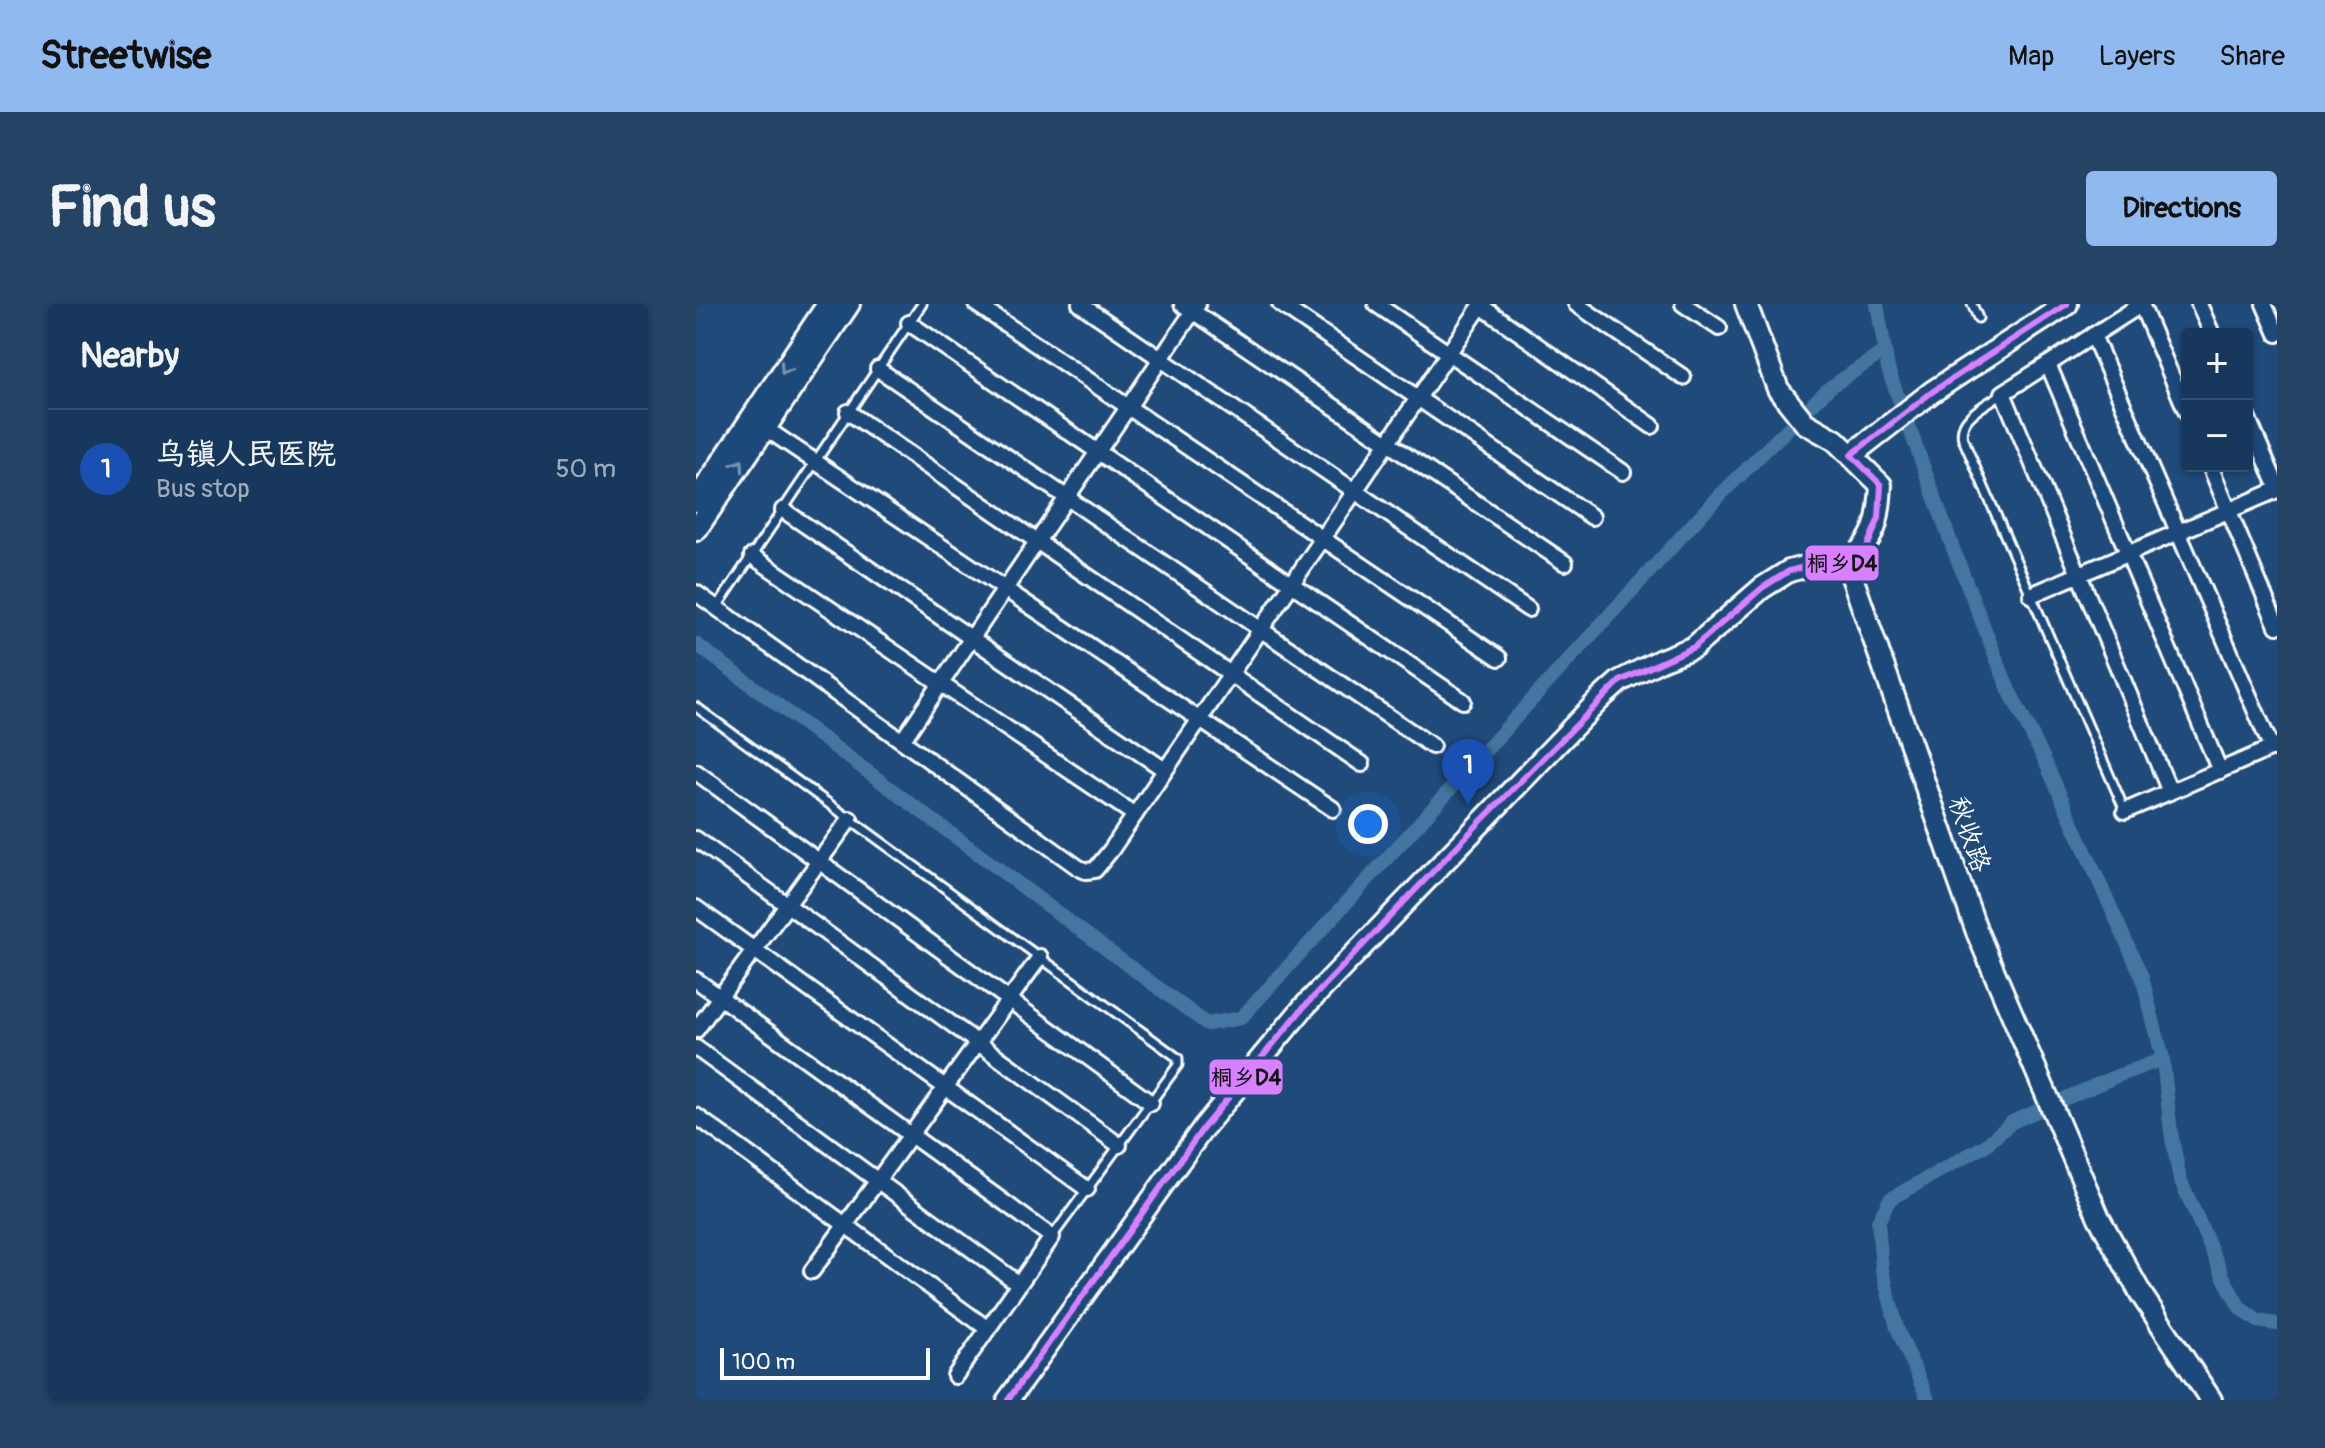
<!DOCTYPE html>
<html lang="en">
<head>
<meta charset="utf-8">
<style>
  body { margin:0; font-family:Pangolin,"LXGW WenKai TC",sans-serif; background:#244365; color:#f1f3f6 }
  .controls { position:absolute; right:24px; top:24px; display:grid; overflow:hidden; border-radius:8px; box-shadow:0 2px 6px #0004 }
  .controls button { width:72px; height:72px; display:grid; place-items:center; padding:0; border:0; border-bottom:2px solid #365272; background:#17385c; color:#f1f3f6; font:40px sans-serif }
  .scale { position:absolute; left:24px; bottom:20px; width:210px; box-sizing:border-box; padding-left:8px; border:4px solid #fff; border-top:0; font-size:22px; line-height:28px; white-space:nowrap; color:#fff; -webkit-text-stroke:6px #1f4a7a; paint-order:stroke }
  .you { position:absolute; left:672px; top:520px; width:28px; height:28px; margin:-20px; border:6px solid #fff; border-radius:50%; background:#1a73e8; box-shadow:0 0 0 12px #1a73e833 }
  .badge { display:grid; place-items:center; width:52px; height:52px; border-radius:50%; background:#90b9f0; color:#fff; font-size:26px; font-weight:700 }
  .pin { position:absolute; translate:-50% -66px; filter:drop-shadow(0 2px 4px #0008) }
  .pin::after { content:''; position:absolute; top:42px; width:28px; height:24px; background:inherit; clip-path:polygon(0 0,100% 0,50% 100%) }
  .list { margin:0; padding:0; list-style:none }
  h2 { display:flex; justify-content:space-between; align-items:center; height:104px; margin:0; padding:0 32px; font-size:34px }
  h2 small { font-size:26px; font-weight:400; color:#9eacbb }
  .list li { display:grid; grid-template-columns:52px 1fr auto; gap:24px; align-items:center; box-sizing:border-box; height:120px; padding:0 32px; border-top:2px solid #365272 }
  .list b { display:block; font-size:30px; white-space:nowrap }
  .list p { margin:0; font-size:26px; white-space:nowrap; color:#9eacbb }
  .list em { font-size:26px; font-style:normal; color:#9eacbb }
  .map { position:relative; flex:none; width:1581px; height:1096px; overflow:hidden; border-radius:8px }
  header { display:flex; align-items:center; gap:48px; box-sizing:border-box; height:112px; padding:0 40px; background:#90b9f0; color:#111 }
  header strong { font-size:38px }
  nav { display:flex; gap:44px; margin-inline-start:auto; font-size:28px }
  .intro { display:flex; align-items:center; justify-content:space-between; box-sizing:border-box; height:192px; padding:0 48px }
  h1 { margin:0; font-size:56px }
  .button { padding:20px 36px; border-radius:8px; background:#90b9f0; color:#111; font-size:28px; font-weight:700 }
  main { display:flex; gap:48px; padding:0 48px }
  aside { flex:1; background:#17385c; border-radius:8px; box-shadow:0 2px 6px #0004 }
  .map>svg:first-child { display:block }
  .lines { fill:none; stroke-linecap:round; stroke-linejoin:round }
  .canal { stroke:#4574a1; stroke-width:14 }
  .lane-casing { stroke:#fff; stroke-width:13 }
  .street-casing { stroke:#fff; stroke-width:20 }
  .secondary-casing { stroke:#fff; stroke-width:26 }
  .lane { stroke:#1f4a7a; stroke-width:7 }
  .street { stroke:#1f4a7a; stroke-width:14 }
  .secondary { stroke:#1f4a7a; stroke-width:20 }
  .bus-1-casing { stroke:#1f4a7a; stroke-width:12 }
  .bus-1 { stroke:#d880ff; stroke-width:6 }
  .oneway { stroke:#7992af }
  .labels { text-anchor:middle; stroke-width:6; stroke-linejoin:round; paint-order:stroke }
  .street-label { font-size:26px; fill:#fff; stroke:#1f4a7a }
  .line-badge { stroke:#1f4a7a; stroke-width:3 }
  .pale-badge-label { font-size:22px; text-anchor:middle; font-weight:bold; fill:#111 }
</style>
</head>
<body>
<header>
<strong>Streetwise</strong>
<nav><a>Map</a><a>Layers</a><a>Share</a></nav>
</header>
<div class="intro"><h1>Find us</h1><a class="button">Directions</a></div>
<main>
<aside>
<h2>Nearby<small></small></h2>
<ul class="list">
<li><span class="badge" style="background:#1a4fb4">1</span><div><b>乌镇人民医院</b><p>Bus stop</p></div><em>50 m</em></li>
</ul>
</aside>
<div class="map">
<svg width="1581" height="1096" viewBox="0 0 1581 1096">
  <rect width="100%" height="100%" fill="#1f4a7a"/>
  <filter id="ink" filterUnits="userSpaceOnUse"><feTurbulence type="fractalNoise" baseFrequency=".0125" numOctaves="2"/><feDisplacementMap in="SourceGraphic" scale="16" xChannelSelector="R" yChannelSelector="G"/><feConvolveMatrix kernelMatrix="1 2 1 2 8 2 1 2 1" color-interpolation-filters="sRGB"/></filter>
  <g filter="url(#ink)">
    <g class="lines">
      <!-- canal -->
      <path class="canal" d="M1181,0l11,65 66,182 54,137 35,69 99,220 21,82 8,74 9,46 44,99 16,30 18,13 19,3
        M0,340l511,380 34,-6 472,-516 116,-114 56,-37
        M1232,1096l-31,-72 -15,-59 -4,-47 12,-23 96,-54 26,-23 100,-44 51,-19"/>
      <!-- lane casing -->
      <g class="lane-casing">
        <path id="lane" d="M1276,0l6,14
          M1307,89c-17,12 -46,24 -40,46l162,372
          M21,303l205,-303
          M0,403l482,351v7l-126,172"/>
      </g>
      <!-- street casing -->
      <g class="street-casing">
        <path id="street" d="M280,0l523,354
          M384,0l448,305
          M486,0l383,259
          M584,0l312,213
          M680,0l247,168
          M880,0l107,73
          M987,0l36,24
          M1445,0l46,109
          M1446,0l-139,89 167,399
          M1503,0l13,30
          M1568,0l13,30
          M785,2l171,120
          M213,19l554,378
          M1397,31l179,414
          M1352,60l172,407
          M182,65l554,377
          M152,108l514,352
          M1551,112l30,70
          M63,120l574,385
          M1514,162l67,160
          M87,206l382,260
          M56,252l383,259
          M0,289l383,275 7,3 9,-1 16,-20 371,-546
          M1335,291l246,-105
          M206,437l296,-437
          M0,468l455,331
          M1429,507l152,-65
          M0,535l423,306
          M0,604l391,281
          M0,676l356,257 -97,139
          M0,726l154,-211
          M0,744l323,236
          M0,812l292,213
          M116,967l228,-314"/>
      </g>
      <!-- secondary casing -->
      <g class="secondary-casing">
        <path id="secondary" d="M1050,0l32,85 27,34 30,17 46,45c-2,37 -5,54 -34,78
          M1155,151l81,-63 135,-88
          M0,197l132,-197
          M0,226l153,-226
          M1151,259l130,369 122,286 42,76 70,106
          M312,1096l196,-273 99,-119 298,-310 19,-17 41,-21 33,-13 68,-59 27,-17 31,-8h27"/>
      </g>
      <!-- lane -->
      <use href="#lane" class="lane"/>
      <!-- street -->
      <use href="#street" class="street"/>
      <!-- secondary -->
      <use href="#secondary" class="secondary"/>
      <!-- bus-1 casing -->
      <g class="bus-1-casing">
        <path id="bus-1" d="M312,1096l196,-273 99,-119 178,-187 139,-140 74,-34 68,-59 27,-17 31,-8h27l20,-16 12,-29 2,-33 -30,-30 81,-63 135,-88"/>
      </g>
      <!-- bus-1 -->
      <use href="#bus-1" class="bus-1"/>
    </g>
    <!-- one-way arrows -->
    <defs><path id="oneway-chevron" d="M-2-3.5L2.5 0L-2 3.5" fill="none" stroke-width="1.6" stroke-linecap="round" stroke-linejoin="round" transform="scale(2)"/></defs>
    <g class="oneway">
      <use href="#oneway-chevron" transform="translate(89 65) rotate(124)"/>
      <use href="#oneway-chevron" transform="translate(43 161) rotate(-56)"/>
    </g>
  </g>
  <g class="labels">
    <!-- street labels -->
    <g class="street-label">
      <text transform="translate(1274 530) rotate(71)" y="9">秋收路</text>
    </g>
  </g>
  <g class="line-badge">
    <rect x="1108" y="240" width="76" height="38" rx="8" fill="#d880ff"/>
    <rect x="512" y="754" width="76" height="38" rx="8" fill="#d880ff"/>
  </g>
  <g class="pale-badge-label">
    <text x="1146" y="267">桐乡D4</text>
    <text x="550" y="781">桐乡D4</text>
  </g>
</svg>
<div class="controls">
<button>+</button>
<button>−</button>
</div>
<div class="scale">100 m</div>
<div class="you"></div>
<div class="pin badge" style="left:772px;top:501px;background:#1a4fb4">1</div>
</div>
</main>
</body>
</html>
